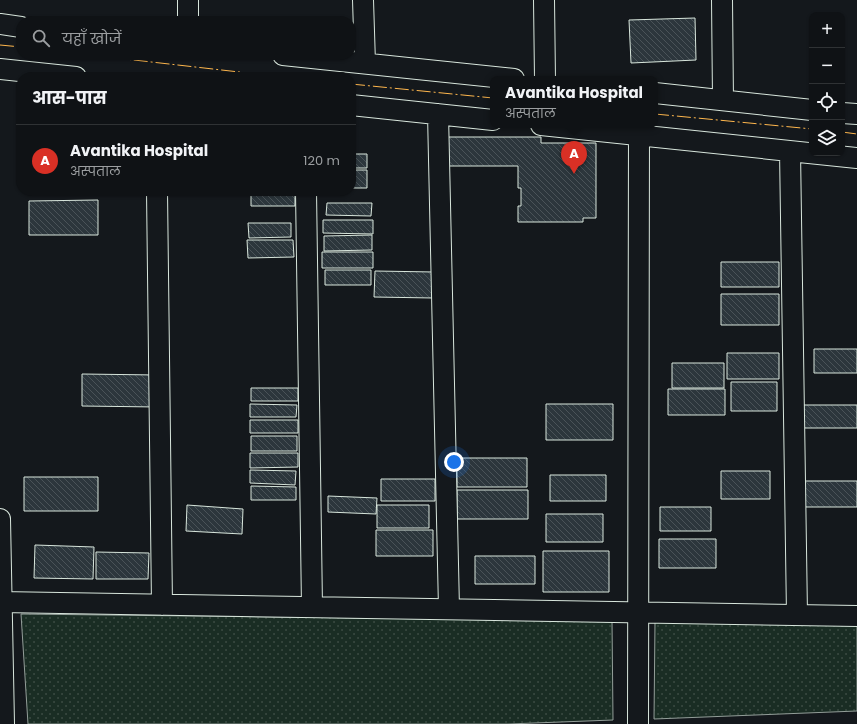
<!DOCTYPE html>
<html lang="hi">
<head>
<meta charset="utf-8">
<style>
  body { margin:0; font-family:Poppins,"Noto Sans Devanagari",sans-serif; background:#1d2022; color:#f1f3f6 }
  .controls { position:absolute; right:12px; top:12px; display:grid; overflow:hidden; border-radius:8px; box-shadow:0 1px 3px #0004 }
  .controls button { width:36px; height:36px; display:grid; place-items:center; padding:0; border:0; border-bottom:1px solid #2f3234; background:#0f1215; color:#f1f3f6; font:20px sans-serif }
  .you { position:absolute; left:454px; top:462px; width:14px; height:14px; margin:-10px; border:3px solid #fff; border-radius:50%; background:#1a73e8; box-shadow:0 0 0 6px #1a73e833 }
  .badge { display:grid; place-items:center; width:26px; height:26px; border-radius:50%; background:#d93025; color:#fff; font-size:13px; font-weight:700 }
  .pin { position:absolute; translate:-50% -33px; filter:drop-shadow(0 1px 2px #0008) }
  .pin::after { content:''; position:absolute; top:21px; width:14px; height:12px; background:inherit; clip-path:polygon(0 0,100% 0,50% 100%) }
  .popup { position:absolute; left:490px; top:76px; width:168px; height:52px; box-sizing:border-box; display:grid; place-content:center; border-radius:8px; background:#0f1215; filter:drop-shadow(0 1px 3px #0005); font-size:13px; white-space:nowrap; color:#9b9ea0 }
  .popup b { font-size:15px; color:#f1f3f6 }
  .popup::after { content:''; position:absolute; left:50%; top:100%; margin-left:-8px; border:8px solid transparent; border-top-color:#0f1215 }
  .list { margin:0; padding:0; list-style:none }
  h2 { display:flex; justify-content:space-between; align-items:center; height:52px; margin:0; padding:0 16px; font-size:17px }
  h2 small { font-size:13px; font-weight:400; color:#9b9ea0 }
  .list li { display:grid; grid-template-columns:26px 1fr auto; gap:12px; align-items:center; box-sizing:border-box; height:72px; padding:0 16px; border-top:1px solid #2f3234 }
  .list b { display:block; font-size:15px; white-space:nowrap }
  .list p { margin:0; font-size:13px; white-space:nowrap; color:#9b9ea0 }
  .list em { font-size:13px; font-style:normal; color:#9b9ea0 }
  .icon { flex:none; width:22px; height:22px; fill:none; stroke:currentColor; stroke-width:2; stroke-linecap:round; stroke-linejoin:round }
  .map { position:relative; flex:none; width:857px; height:724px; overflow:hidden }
  .search { position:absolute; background:#0f1215; box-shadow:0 1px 3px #0004; left:16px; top:16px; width:340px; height:44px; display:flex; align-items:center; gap:10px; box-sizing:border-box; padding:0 14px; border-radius:16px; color:#9b9ea0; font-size:15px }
  .panel { position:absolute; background:#0f1215; box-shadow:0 1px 3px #0004; left:16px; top:72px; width:340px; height:124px; border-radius:16px }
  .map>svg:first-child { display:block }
  .park { fill:url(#park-dots); stroke:#939e99 }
  .building { fill:url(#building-back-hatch); stroke:#d8e6dc }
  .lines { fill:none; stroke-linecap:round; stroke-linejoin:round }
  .minor-casing { stroke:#d8e6dc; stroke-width:22 }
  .minor { stroke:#14181c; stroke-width:20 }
  .power { stroke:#ffb74d; stroke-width:1; stroke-dasharray:14 3 2 3; stroke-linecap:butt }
</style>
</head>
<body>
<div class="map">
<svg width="857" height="724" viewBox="0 0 857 724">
  <defs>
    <pattern id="park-dots" width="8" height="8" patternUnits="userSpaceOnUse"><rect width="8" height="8" fill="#1a2d24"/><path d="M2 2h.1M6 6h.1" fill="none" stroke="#3b4b43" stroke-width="1.8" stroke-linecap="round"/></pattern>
    <pattern id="building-back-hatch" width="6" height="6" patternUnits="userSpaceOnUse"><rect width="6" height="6" fill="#2c363c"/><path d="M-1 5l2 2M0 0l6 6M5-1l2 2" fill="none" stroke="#4a5358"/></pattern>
  </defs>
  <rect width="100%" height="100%" fill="#14181c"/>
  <!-- park -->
  <path class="park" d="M21,614l591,7 1,99 -105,4h-480z
    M655,622l202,2v87l-203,8z"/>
  <!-- building -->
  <path class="building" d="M695,18l1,42 -65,3 -2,-43z
    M444,137h97v6h55v75h-13v4h-65v-16h3v-18h-3v-22h-74z
    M351,154h16v14h-16z
    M351,170h16v18h-16z
    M187,191h56v3l-56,1z
    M251,191h44v15h-44z
    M98,200v35h-69v-34z
    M327,203h45l-1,13 -45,-1z
    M323,220h50v14l-50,-1z
    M248,223h43v14l-42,1z
    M372,235v15l-48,1v-15z
    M247,240h46l1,17 -46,1z
    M322,252h51v16h-51z
    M721,262h58v25h-58z
    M325,270h46v15h-46z
    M375,271l59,1 -1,26 -59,-1z
    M721,294h58v31h-58z
    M814,349h43v24h-43z
    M727,353h52v26h-52z
    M672,363h52v25h-52z
    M82,374l75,1v32l-75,-1z
    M731,382h46v29h-46z
    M251,388h47v13h-47z
    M668,389h57v26h-57z
    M250,404l47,1 -1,12h-46z
    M546,404h67v36h-67z
    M799,405h58v23h-58z
    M250,420h48v13h-48z
    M251,436h46v15h-46z
    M250,453h48v14l-48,1z
    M457,458h70v29h-70z
    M250,470l46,1 -1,14 -45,-2z
    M721,471h49v28h-49z
    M550,475h56v26h-56z
    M24,477h74v34h-74z
    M381,479h54v22h-54z
    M801,481h56v26h-56z
    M251,486l45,1v13h-45z
    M457,490h71v29h-71z
    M328,496l49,2 -1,16 -48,-2z
    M187,505l56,4 -1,25 -56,-3z
    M377,505h52v23h-52z
    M660,507h51v24h-51z
    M546,514h57v28h-57z
    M376,530h57v26h-57z
    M659,539h57v29h-57z
    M35,545l59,2 -1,32 -59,-1z
    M543,551h66v41h-66z
    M96,552l53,1 -1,26h-52z
    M475,556h60v28h-60z"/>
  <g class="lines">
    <!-- minor casing -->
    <g class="minor-casing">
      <path id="minor" d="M188,0v21
        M363,0l2,63
        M544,0l1,79
        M722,0l1,100
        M0,24l21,3
        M283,55l231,24
        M0,69l76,8
        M655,93l157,17
        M351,105l142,15
        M842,113l15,1
        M438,114l11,495
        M541,125l316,33
        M790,151l7,464
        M157,191l5,414
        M306,191l6,416
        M0,519l4,205
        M0,602l857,14
        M638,724l1,-599"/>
    </g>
    <!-- minor -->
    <use href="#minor" class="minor"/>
    <!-- power -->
    <path class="power" d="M0,45l21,2
      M90,55l193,22
      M351,84l142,14
      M655,114l157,15
      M842,132l15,2"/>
  </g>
</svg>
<div class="controls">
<button>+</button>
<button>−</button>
<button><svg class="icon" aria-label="locate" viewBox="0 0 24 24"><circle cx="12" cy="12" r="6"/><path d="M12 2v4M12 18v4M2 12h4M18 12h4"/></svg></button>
<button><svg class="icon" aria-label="layers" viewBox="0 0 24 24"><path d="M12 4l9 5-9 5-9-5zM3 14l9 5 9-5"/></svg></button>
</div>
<div class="you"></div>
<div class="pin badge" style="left:574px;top:174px">A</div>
<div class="popup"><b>Avantika Hospital</b>अस्पताल</div>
<div class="search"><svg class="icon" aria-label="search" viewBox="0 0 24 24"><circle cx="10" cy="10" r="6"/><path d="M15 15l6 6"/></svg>यहाँ खोजें</div>
<section class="panel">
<h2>आस-पास<small></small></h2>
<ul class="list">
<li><span class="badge">A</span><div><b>Avantika Hospital</b><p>अस्पताल</p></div><em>120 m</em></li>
</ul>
</section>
</div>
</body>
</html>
